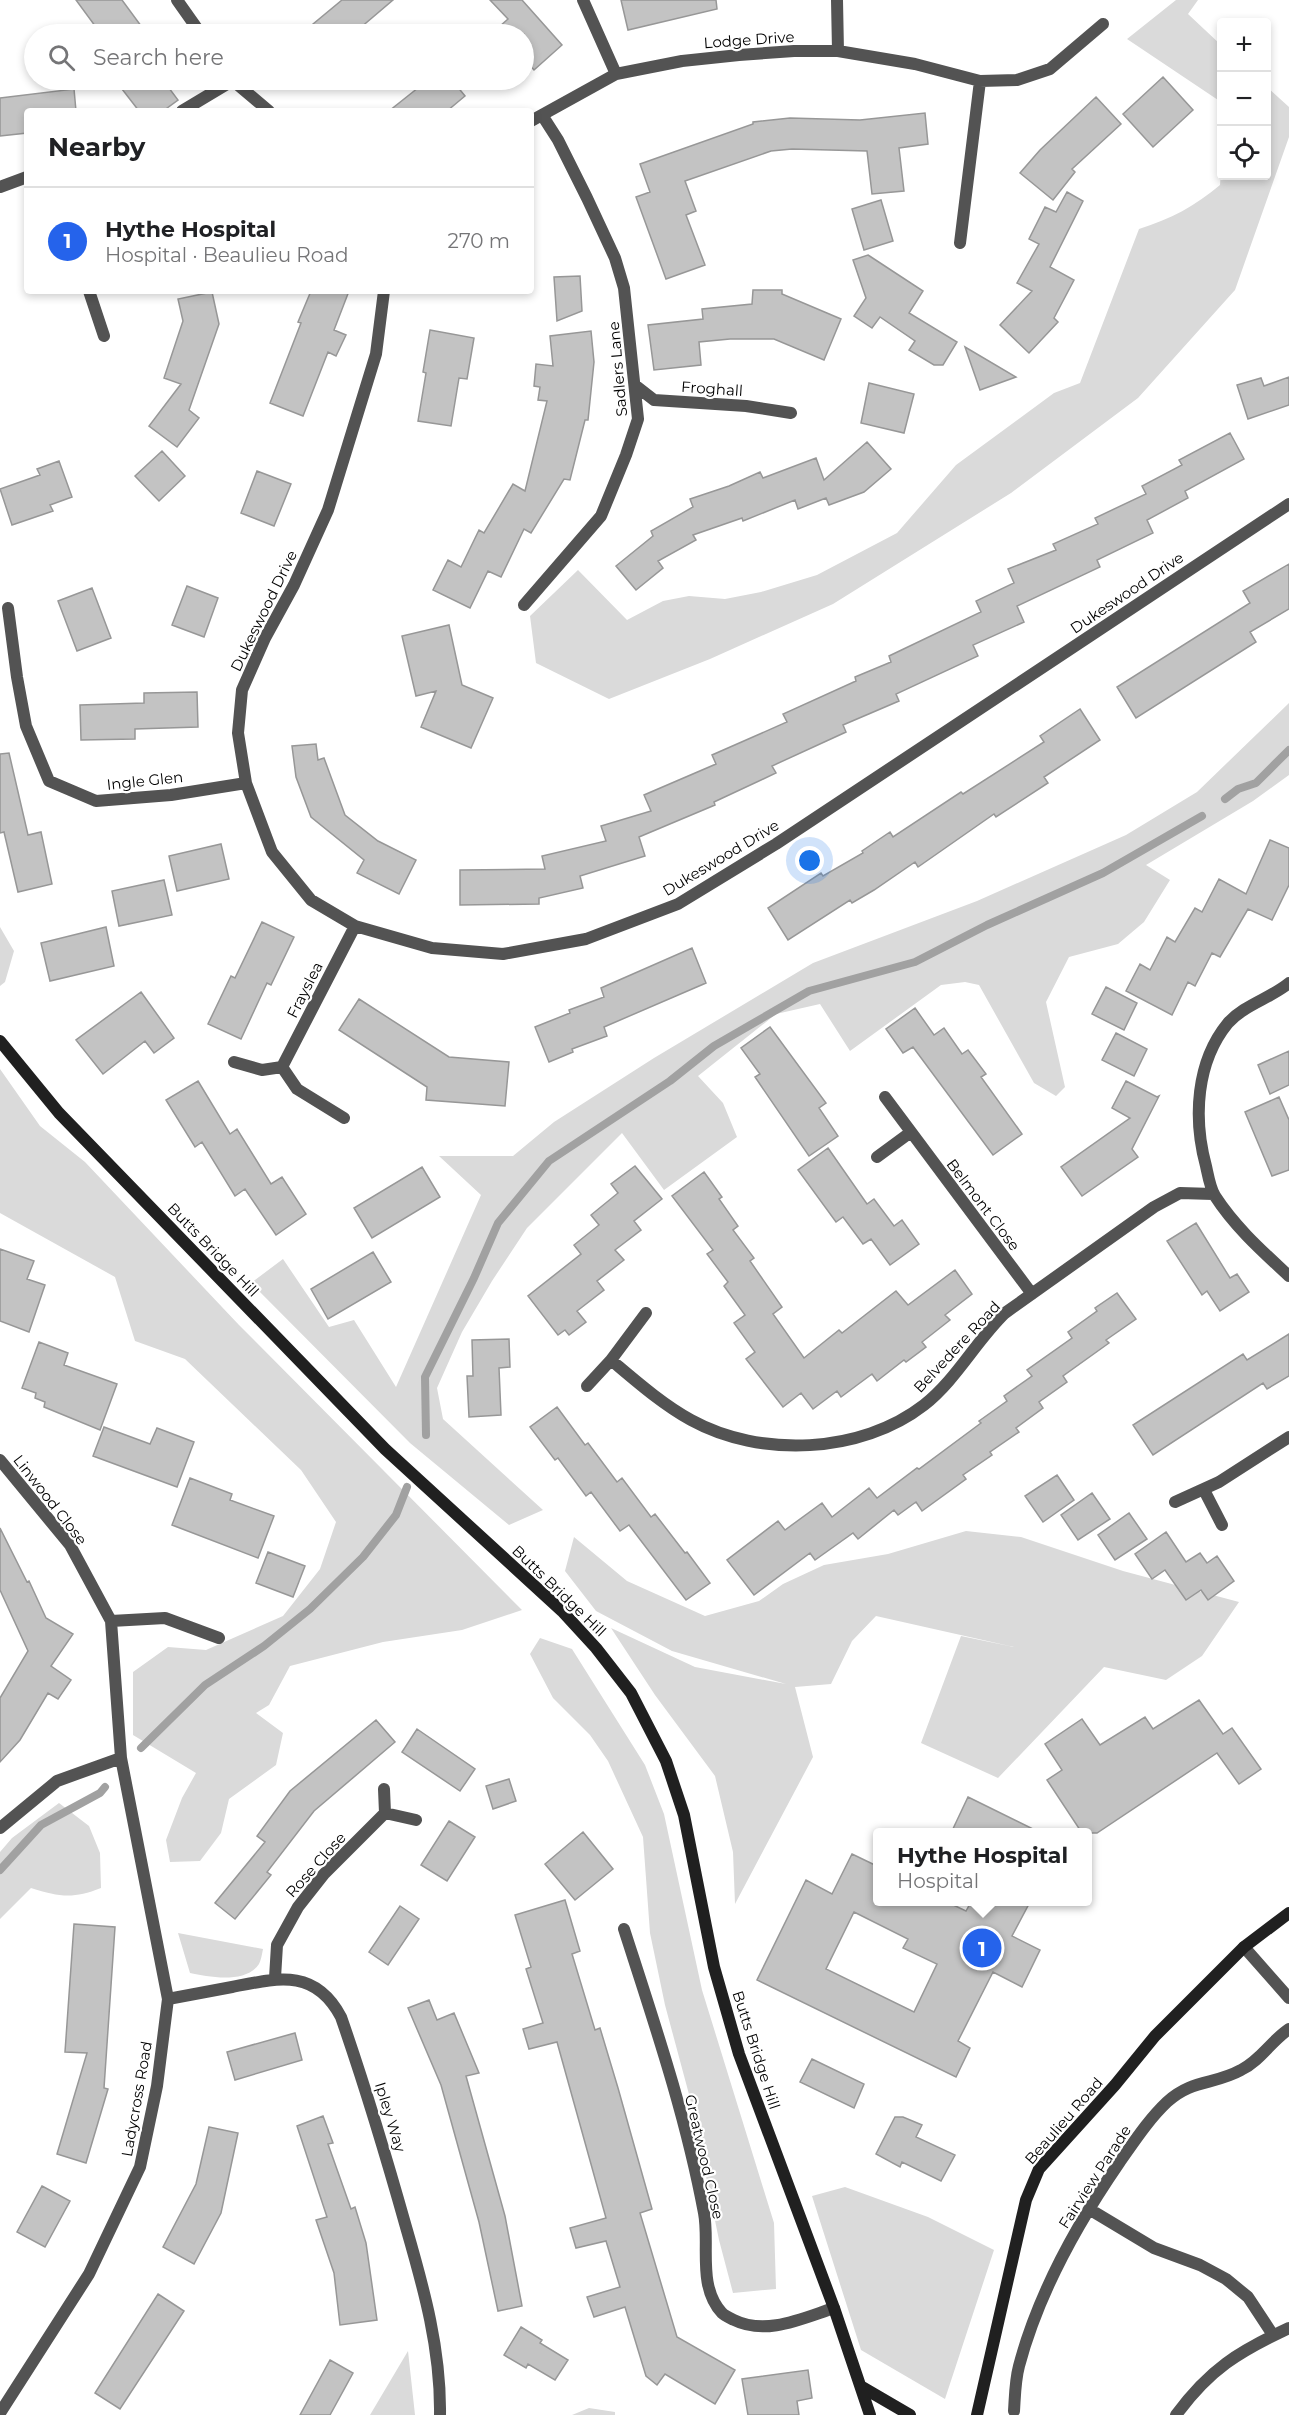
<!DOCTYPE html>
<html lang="en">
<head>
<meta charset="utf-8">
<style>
  body { margin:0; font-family:Montserrat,sans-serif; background:#f2f2f2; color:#202124 }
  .controls { position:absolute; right:18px; top:18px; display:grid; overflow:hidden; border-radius:6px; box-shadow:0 3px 9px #0003 }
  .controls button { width:54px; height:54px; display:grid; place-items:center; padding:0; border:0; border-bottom:2px solid #e0e0e0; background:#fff; color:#202124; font:30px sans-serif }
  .you { position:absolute; left:810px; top:861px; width:21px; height:21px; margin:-15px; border:4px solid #fff; border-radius:50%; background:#1a73e8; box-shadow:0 0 0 9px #1a73e833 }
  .badge { display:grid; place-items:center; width:39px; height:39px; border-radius:50%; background:#2563eb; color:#fff; font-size:20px; font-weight:700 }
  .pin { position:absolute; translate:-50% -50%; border:3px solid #fff; box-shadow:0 2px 6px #0006 }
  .popup { position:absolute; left:873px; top:1828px; width:219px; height:78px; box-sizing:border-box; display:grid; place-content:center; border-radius:6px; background:#fff; filter:drop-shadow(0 2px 4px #0005); font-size:20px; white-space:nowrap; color:#757577 }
  .popup b { font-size:22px; color:#202124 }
  .popup::after { content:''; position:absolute; left:50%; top:100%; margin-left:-12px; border:12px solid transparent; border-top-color:#fff }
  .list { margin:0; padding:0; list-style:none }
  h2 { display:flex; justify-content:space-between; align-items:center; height:78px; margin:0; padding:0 24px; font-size:26px }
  h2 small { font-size:20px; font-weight:400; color:#757577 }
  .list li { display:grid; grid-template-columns:39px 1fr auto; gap:18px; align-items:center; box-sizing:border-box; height:108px; padding:0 24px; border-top:2px solid #e0e0e0 }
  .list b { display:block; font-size:22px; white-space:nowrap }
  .list p { margin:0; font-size:20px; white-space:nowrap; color:#757577 }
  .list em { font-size:20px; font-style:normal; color:#757577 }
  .icon { flex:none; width:33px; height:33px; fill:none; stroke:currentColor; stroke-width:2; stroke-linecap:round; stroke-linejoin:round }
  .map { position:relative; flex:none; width:1289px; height:2415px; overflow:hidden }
  .search { position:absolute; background:#fff; box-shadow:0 3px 9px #0003; left:24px; top:24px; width:510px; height:66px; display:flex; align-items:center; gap:15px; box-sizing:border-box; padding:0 21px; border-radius:33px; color:#757577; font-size:22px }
  .panel { position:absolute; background:#fff; box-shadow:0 3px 9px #0003; left:24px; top:108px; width:510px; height:186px; border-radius:6px }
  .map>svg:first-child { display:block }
  .green { fill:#dadada }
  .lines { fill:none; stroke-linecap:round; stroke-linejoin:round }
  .stream { stroke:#a1a1a1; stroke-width:8 }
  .building { fill:#c3c3c3; stroke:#979797; stroke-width:1.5; fill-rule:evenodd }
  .street { stroke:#535353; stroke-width:12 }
  .secondary { stroke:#202020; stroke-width:12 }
  .labels { text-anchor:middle; stroke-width:4.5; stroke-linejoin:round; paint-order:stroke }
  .street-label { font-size:15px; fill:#000; stroke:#fff }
</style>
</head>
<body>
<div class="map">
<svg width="1289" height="2415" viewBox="0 0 1289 2415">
  <rect width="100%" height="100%" fill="#fff"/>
  <!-- green -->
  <path class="green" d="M1176,0h22l-10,14 33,31v57l-94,-63z
    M1267,87l22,20v30l-54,153 -97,108 -127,95 -178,111 -123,55 -101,40 -73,-36 -6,-47 48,-46 49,50 36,-19 26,-5 36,3 36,-7 56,-17 80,-42 59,-68 98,-72 26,-10 59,-154c32,-10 56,-23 81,-44l1,-15 1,6h44z
    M1289,703v72l-36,26 -107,64 24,15 -26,42 -26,22 -49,13 -23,45 19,85 -9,9 -22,-13 -55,-98 -14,-3 -24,3 -91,66 -30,-47 -44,10 -78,62 25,27 14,34 -73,53 -42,-57 -95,95 -35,53 -30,51 -25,56 6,31 100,91 -34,15 -99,-82 -159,-160 32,-24 46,68 25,-7 42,67 85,-192 -42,-39h74l41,-34 100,-64 159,-95 164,-62 149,-66 71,-43z
    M0,927l14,24 -9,31 -5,4z
    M0,1069l40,57 45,36 154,163 283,285 -60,20 -79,12 -93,24 -21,39 -13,8 27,20 -7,32 -47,34 -8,34 -21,28 -30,1 -4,-22 16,-42 14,-25 -63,-38v-63l35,-25 38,3 77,-34 37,-47 16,-47 -35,-52 -116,-111 -50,-18 -20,-64 -115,-64z
    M966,1531l55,6 102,34 116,31 -37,54 -36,24 -62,-13 -106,111 -77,-35 40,-107 53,11 -138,-31 -24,25 -21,43 -36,3 18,70 -78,147 -2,-52 -18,-76 -60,-81 -44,-67 84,39 91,17 -114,-33 -76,-40 -31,-40 9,-34 53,44 78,35 54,-15 24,-17 41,-19 64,-11z
    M540,1638l32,11 73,116 19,49 38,176 72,233 2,66 -43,4 -14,-53 -29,-142 -25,-93 -15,-72 -7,-96 -35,-76 -18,-26 -37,-37 -23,-44z
    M59,1803l30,23 11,27 1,35c-28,11 -41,9 -70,0l-31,31v-67l12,-14z
    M178,1933l85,16c-1,5 -2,11 -4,15 -13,20 -50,13 -69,9z
    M845,2187l83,30 66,33 -49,149 -84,-49 -49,-154z
    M408,2351l7,64h-45z
    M589,2408l26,4v3h-43z"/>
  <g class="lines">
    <!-- stream -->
    <path class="stream" d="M1225,799l13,-10 18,-6 33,-33
      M426,1435l-1,-58 49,-99 24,-55 51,-62 121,-80 44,-35 95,-55 106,-29 72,-37 116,-52 99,-57
      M141,1748l64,-63 59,-39 46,-37 53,-52 33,-42 11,-28
      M0,1870l41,-45 59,-32 5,-6"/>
  </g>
  <!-- building -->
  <path class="building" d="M76,0h46l25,34h-46z
    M342,0h51l-40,34h-52z
    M490,0h32l40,45 -28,25 -10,-11v-25h-33l17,-15z
    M621,0h95l1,9 -89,21z
    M1163,77l30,33 -40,37 -30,-33z
    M115,80h48l15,20 -15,11h-24z
    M428,80h24l13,16 -18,15h-58z
    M74,89l2,22h-49v22l-27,3v-38z
    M1096,97l25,27 -49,45 3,3 -22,28 -33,-27 20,-23z
    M925,113l3,31 -29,4 5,43 -32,3 -5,-43 -75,-2 -21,2 -86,30 11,30 -10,4 19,50 -39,14 -30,-82 14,-5 -10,-28 113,-40v-2l37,-4 70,2z
    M1067,192l16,9 -33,66 24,13 -20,38 4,4 -29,31 -29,-28 32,-34 -15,-8 22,-39 -10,-5 16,-32 11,5z
    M881,200l12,41 -29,9 -12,-41z
    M868,255l55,36 -14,22 48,29 -14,23h-9l-25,-15 6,-9 -35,-24 -8,11 -18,-12 12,-18 -13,-38z
    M580,276l2,35 -25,10 -3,-44z
    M753,290h29v4l59,25 -17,41 -50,-21h-44l-31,3 2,23 -47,5 -6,-45 55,-6 -1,-10 50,-5z
    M311,291h38l-15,39 12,5 -10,21 -8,-4 -25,64 -33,-13 31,-80 -3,-1z
    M212,292l7,32 -30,86 10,8 -22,29 -28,-21 32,-42 -17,-6 19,-57 -5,-22z
    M430,330l44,8 -7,41 -8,-1 -8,48 -33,-5 8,-48 -3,-1z
    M591,331l3,31 -6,58h-3l-15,60 -6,-1 -33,54 -7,-4 -23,48 -13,-6 -18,37 -37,-18 15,-30 13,7 18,-37 5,3 29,-49 12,7 22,-90 -9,-1 2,-13 -6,-1 2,-22 17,2 -3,-30z
    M965,347l51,30 -36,13z
    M1289,377v28l-41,14 -11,-34 24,-7 3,8z
    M869,383l45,11 -10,39 -43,-10z
    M1230,433l14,26 -59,32 3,7 -41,22 6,13 -56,27 3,7 -83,39 7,16 -51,23 5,11 -82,38 3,7 -56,24 3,7 -74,34 4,7 -62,29 1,3 -76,32 6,19 -65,20 3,12 -44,10v6l-79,1v-35l85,-1 -3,-13 64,-15 -5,-15 50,-15 -7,-16 72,-31 -4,-9 75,-33 -4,-8 73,-33 -1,-4 36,-15 -2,-6 92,-44 -5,-11 38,-18 -6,-14 48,-19 -3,-6 45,-20 -3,-6 51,-24 -4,-8 40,-21 -3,-5z
    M867,442l24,27 -27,23 -35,13 -3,-7 -28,11 -3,-9 -52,21 -1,-3 -49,17 3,5 -38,21 5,7 -27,22 -20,-24 37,-30 -2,-5 42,-24 -3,-8 39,-13 31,-14 3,6 53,-20 8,22z
    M162,451l23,25 -26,25 -24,-25z
    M59,461l13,36 -22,8 3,6 -41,14 -12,-36 40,-14 -3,-6z
    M257,471l34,13 -17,42 -33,-13z
    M1289,564v45l-39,23 6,10 -120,76 -19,-31 133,-84 -7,-12z
    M187,586l31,12 -14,39 -32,-12z
    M92,588l19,50 -34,13 -19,-50z
    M449,625l13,60 31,13 -22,50 -50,-21 15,-36 -20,5 -14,-60z
    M197,692l1,35 -63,2v10l-54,1 -1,-35 64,-2v-10z
    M1080,709l20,31 -56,37 4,6 -52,34 -2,-3 -76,53 -3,-5 -41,28 -22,13 -2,-3 -62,40 -20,-32 53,-35 2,3 40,-23 -1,-2 28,-19 3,5 68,-45 2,2 81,-52 -4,-6z
    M316,744l2,16 6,-2 21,57 33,26 38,19 -17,34 -42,-21 7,-13 -53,-43 -15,-40 -4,-31z
    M9,753l19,82 13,-3 11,52 -34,8 -14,-60 -4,1v-79z
    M1270,840l19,8v37l-17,35 -24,-11 -28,48 -8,-4 -17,33 -7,-4 -16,33 -46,-24 14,-27 10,6 17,-33 8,5 20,-34 7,4 17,-33 27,15z
    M221,844l8,35 -52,12 -8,-35z
    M164,880l8,35 -53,11 -7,-35z
    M262,922l32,15 -23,48 -4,-2 -26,56 -33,-15 23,-48 4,2z
    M106,927l8,39 -64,15 -9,-38z
    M692,948l14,35 -102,44 3,9 -35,13 1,3 -24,10 -14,-35 35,-14 -1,-3 35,-13 -3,-9z
    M1106,987l31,16 -13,27 -32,-16z
    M141,992l33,46 -20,15 -9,-12 -42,33 -27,-34z
    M359,999l90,58 60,5 -4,44 -79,-6 1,-13 -88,-57z
    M915,1008l19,27 10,-7 18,26 6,-4 18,24 -5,3 41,57 -29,21 -80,-108 -10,6 -17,-24z
    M770,1027l56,76 -7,5 19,28 -29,20 -54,-79 5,-3 -19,-26z
    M1116,1033l31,16 -13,27 -32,-16z
    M1289,1051v34l-19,9 -12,-29z
    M198,1081l32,53 7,-5 34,55 11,-7 24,37 -30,21 -31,-46 -10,7 -33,-54 -7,5 -29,-47z
    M1126,1081l31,16 2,-1 -27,53 6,8 -56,39 -21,-29 69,-49 -18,-10z
    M1279,1097l10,23v50l-17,6 -27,-64z
    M828,1148l39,56 7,-5 20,27 8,-6 17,24 -29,21 -19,-26 -8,5 -20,-27 -7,5 -38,-52z
    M635,1166l27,33 -28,22 7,9 -26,20 9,10 -27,21 7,9 -27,21 9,11 -17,13 -4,-5 -7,5 -30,-39 53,-42 -7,-9 25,-20 -8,-10 27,-22 -7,-9z
    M422,1167l18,30 -68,41 -18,-30z
    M704,1172l18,25 -3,2 19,27 -5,4 21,28 -4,3 32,46 -9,7 31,44 35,-28 3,3 54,-42 12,14 47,-35 17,24 -27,21 5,5 -28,22 4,5 -20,15 -2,-2 -27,21 -5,-7 -31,23 -4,-6 -24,18 -12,-16 -18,14 -37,-48 9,-7 -21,-29 11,-8 -21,-29 4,-4 -21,-28 6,-4 -41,-54z
    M1196,1223l34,55 7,-4 12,18 -29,19 -13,-20 -5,4 -35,-54z
    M0,1249l34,12 -7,18 18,6 -16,47 -29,-11z
    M373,1252l18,30 -63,37 -17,-30z
    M1117,1293l19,26 -30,21 3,3 -46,33 4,6 -28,20 4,6 -27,20 3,4 -29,20 2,3 -29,20 3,4 -44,32 -6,-9 -18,13 -4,-5 -36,29 -5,-6 -38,27 -5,-7 -56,42 -27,-35 51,-39 7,9 37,-27 10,14 37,-29 8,10 40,-30 2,1 62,-46 -2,-2 28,-20 -3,-5 28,-20 -5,-6 45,-32 -4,-6 29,-21 -2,-3z
    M1289,1334v42l-22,13 -4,-6 -110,72 -20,-30 110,-71 4,6z
    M509,1339l1,28 -11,1 2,47 -32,2 -2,-41h6l-1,-36z
    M39,1342l29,11 -4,12 53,19 -17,46 -56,-23 1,-5 -10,-4 1,-5 -14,-5z
    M557,1407l28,38 3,-2 29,39 5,-4 29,39 4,-3 30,39 2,-1 23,31 -24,17 -57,-75 -9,6 -29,-39 -5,4 -28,-38 -3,2 -25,-33z
    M104,1427l46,17 7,-16 37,14 -17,45 -84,-31z
    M1057,1475l17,25 -31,22 -18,-26z
    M190,1478l42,16 -2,6 44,16 -16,42 -86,-33z
    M1092,1493l18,26 -32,21 -17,-25z
    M1129,1513l18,26 -32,21 -17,-25z
    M0,1528l27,54 2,-1 17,37 27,16 -22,32 20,14 -13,19 -10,-6 -28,47 -20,22v-64l28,-47 -28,-61z
    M1166,1532l20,30 14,-9 7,10 10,-7 17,25 -26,19 -7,-10 -15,10 -21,-30 -13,9 -17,-25z
    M268,1552l37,14 -12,31 -37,-14z
    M1199,1700l24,34 9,-6 29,41 -22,15 -22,-31 -120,80h-15l-35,-53 15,-10 -17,-26 37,-25 18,26 45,-28 8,12z
    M376,1720l19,22 -81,69 -47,61 4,3 -36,44 -20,-16 50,-61 -8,-6 33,-45z
    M417,1729l58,40 -15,22 -58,-39z
    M509,1779l7,22 -23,8 -7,-23z
    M968,1797l73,36h-90z
    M449,1821l26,16 -28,44 -26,-16z
    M583,1832l30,37 -38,31 -30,-36z
    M852,1854l25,12v36h70l19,9 5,-9h59l-18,34 28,14 -18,37 -29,-15 -35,69 12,7 -14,29 -199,-97 49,-100 26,14zM854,1912l54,27 -5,9 34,16 -23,48 -88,-43z
    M565,1900l15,51 -8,3 23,76 5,-2 18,60 34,121 -12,4 37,124 58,33 -20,34 -50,-30 -8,11 -11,-9 -21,-69 -31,10 -7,-20 33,-10 -14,-46 -30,7 -6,-20 36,-10 -49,-176 -28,7 -6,-20 20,-6 -17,-54 5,-2 -16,-52z
    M400,1906l19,13 -31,46 -19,-13z
    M74,1924l41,3 -11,161 4,1 -22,74 -29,-9 30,-101 -22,-1z
    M429,2000l8,20 17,-7 25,60 -13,3 39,140 17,90 -24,5 -19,-89 -38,-137 -33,-77z
    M295,2033l7,27 -67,20 -8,-28z
    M812,2059l52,25 -10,24 -54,-26z
    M323,2116l10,27 -5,1 23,65 4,-2 11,36 11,77 -37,5 -6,-52 -18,-53 11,-3 -30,-91z
    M895,2117h8l19,8 -6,12 39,18 -14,26 -39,-19 -2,5 -24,-13z
    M209,2127l29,6 -17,80 -27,51 -31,-17 33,-63z
    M42,2186l28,15 -25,46 -28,-15z
    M158,2294l26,17 -64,98 -25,-16z
    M521,2327l21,13 -2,3 28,17 -13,20 -27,-16 -2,4 -22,-13z
    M330,2360l23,13 -23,42h-30z
    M808,2370l4,28 -15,3 2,14h-51l-6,-36z"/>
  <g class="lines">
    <!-- street -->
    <path class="street" d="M177,0l24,34
      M583,0l33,74
      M837,0l1,51
      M232,80l37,31
      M182,111l50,-30
      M531,121l85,-47 66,-13 57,-6 55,-4h44l77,13 65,17 37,-1 33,-11 53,-45
      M0,187l27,-10
      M960,243l20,-162
      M89,291l15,45
      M384,291l-8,63 -48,156 -34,75 -29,53 -23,52 -4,43 8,50 26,69 39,48 44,26 77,22 71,6 83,-15 92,-35 98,-60 513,-340
      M636,386l18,14 92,6 45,7
      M524,605l77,-89 25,-61 12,-36 -14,-131 -9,-30 -28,-60 -29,-58 -16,-25
      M8,608l9,69 9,49 23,55 47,20 75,-6 75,-12
      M1289,983c-18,15 -45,22 -61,40 -32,39 -35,95 -22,143 2,9 4,22 9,30 20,31 47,55 74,80
      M234,1062l28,8 20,-3
      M885,1097l147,197
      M344,1118l-47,-29 -15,-22 73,-141
      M877,1157l34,-25
      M611,1360c25,21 51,44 80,60 69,38 170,34 233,-15 32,-25 52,-64 81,-92l149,-106 26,-14 33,1
      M587,1386l24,-26 35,-47
      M0,1460l70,85 41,76 10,137 47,241 -11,87 -17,81 -51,107 -89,139
      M1204,1490l18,35
      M1175,1502l44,-20 70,-45
      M111,1621l54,-3 54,20
      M384,1789l1,24
      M0,1828l57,-47 64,-23
      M624,1929c30,93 62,187 80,284 6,31 -7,73 18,100 3,3 8,5 12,7 32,16 69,-2 100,-12
      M1244,1947l45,51
      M275,1978l2,-33 21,-38 26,-33 61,-61 31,7
      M168,1999c22,-4 43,-8 64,-12 46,-9 83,-19 109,30 24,69 45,139 65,210 18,62 35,123 34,188
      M1089,2209l65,39 46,17 26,14 22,18 25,38
      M1014,2411c1,-15 1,-30 5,-45 19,-72 58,-142 100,-203 15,-21 29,-43 48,-61 25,-23 47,-17 74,-32 20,-10 30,-29 48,-41
      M1176,2415c34,-46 62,-63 113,-87"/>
    <!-- secondary -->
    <path class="secondary" d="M0,1041l59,72 326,336 177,162 34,37 35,45 35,68 18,54 30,152 25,87 95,254 36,107
      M862,2387l48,28
      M977,2415l49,-215 13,-31 76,-84 40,-49 89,-89 45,-34"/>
  </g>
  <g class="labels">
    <!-- street labels -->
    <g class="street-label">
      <text transform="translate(749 40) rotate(-4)" y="5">Lodge Drive</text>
      <text transform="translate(618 369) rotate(-95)" y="5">Sadlers Lane</text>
      <text transform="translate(712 389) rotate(4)" y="5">Froghall</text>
      <text transform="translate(1127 593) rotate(-34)" y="5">Dukeswood Drive</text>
      <text transform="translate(264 611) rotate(-64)" y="5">Dukeswood Drive</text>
      <text transform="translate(145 781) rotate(-6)" y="5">Ingle Glen</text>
      <text transform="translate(721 858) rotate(-31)" y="5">Dukeswood Drive</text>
      <text transform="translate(305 990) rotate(-63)" y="5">Frayslea</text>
      <text transform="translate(983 1205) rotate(53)" y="5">Belmont Close</text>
      <text transform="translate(213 1250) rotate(46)" y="5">Butts Bridge Hill</text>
      <text transform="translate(957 1347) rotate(-47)" y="5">Belvedere Road</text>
      <text transform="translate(50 1500) rotate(52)" y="5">Linwood Close</text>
      <text transform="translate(559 1591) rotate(44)" y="5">Butts Bridge Hill</text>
      <text transform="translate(316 1865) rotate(-48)" y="5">Rose Close</text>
      <text transform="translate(756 2050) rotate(72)" y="5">Butts Bridge Hill</text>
      <text transform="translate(137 2099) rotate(-80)" y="5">Ladycross Road</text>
      <text transform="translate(390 2117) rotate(73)" y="5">Ipley Way</text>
      <text transform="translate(1064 2121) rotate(-49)" y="5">Beaulieu Road</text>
      <text transform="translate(704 2157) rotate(77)" y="5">Greatwood Close</text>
      <text transform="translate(1095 2177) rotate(-57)" y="5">Fairview Parade</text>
    </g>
  </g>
</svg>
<div class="controls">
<button>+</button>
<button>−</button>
<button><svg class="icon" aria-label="locate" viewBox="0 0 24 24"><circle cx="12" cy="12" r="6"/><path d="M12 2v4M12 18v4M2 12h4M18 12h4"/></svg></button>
</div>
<div class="you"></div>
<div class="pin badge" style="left:982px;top:1948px">1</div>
<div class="popup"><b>Hythe Hospital</b>Hospital</div>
<div class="search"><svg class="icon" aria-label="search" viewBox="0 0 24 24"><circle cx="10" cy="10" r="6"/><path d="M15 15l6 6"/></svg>Search here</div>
<section class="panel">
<h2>Nearby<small></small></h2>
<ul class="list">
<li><span class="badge">1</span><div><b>Hythe Hospital</b><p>Hospital · Beaulieu Road</p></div><em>270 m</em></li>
</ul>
</section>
</div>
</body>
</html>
